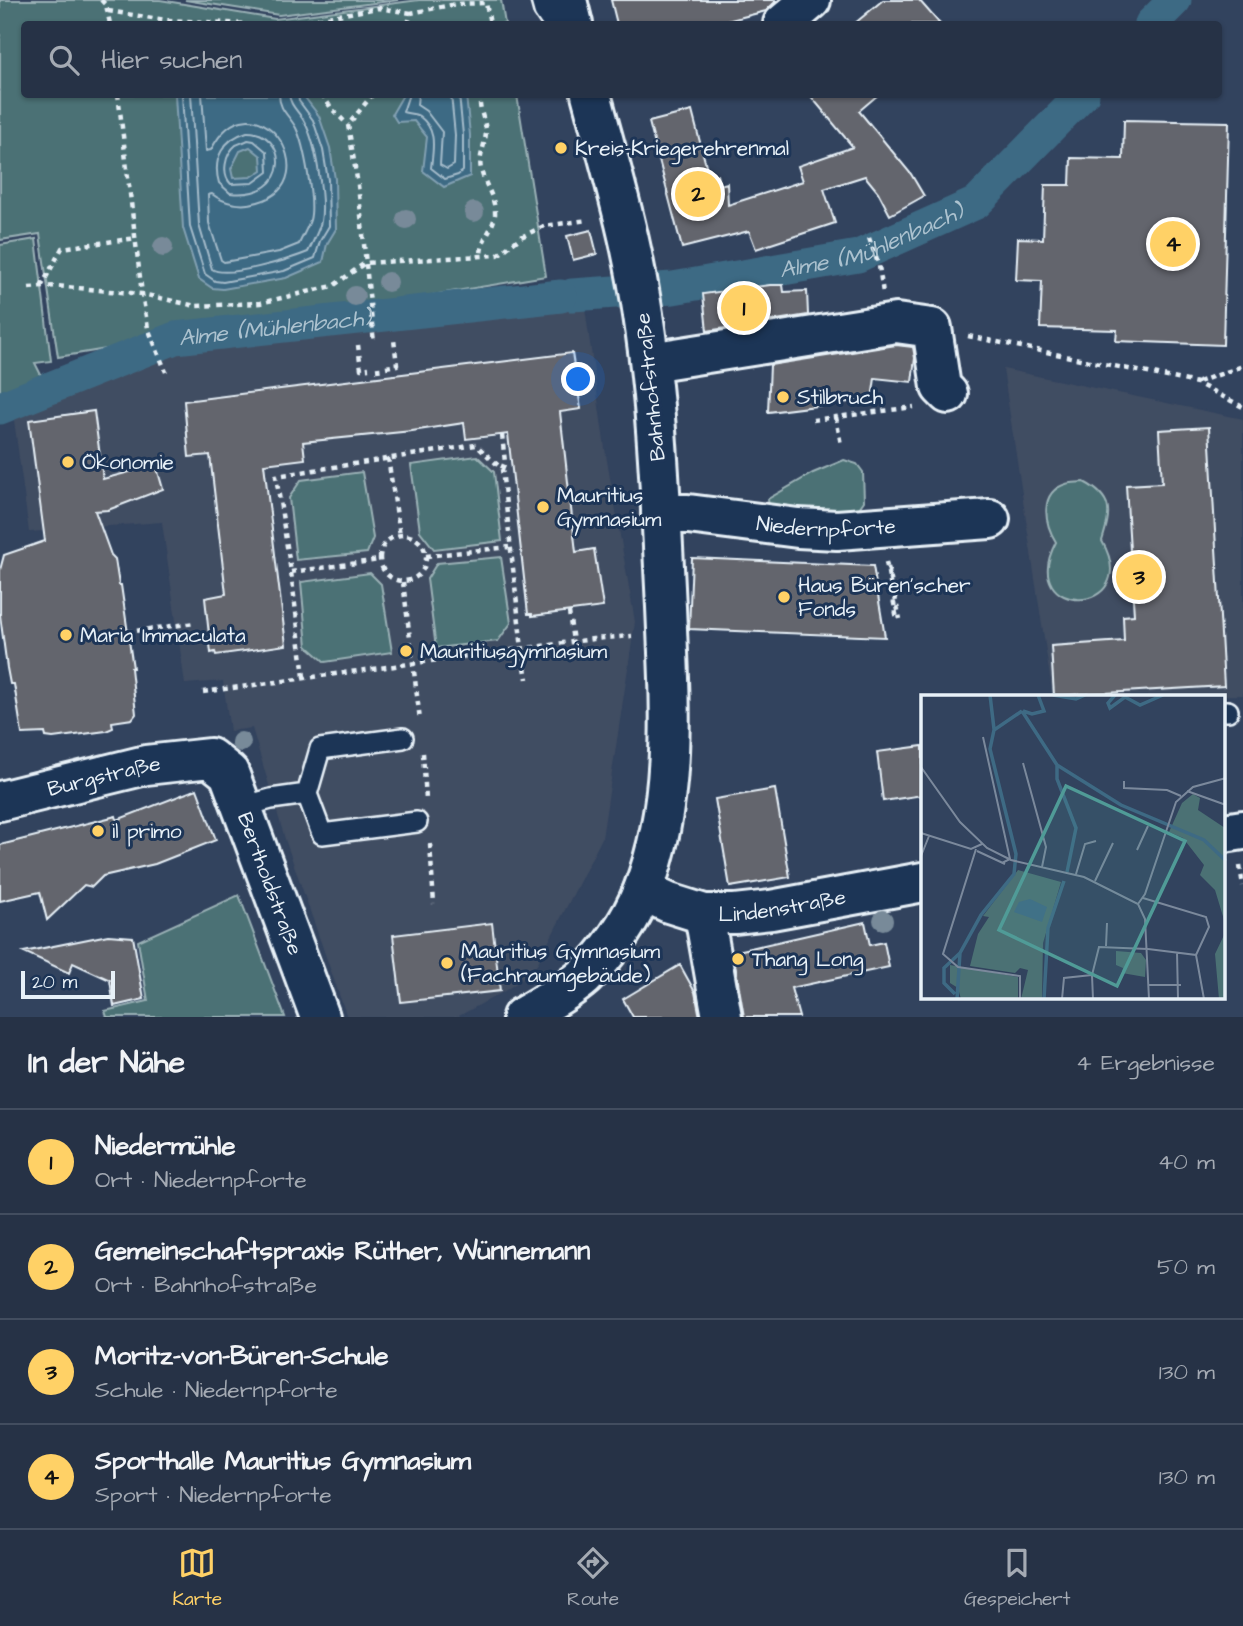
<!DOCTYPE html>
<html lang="de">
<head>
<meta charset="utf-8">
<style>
  body { margin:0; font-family:"Architects Daughter",sans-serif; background:#323e51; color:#f1f3f6 }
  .scale { position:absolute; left:21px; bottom:18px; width:94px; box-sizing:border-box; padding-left:7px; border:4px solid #e8f1f8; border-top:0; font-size:19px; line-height:24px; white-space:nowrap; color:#e8f1f8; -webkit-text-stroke:5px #1d3557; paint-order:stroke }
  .you { position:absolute; left:579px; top:380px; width:24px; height:24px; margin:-18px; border:5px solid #fff; border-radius:50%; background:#1a73e8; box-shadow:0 0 0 10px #1a73e833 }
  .badge { display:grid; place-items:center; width:46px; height:46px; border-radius:50%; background:#ffd166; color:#111; font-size:23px; font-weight:700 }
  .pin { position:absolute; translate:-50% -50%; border:4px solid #fff; box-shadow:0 2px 7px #0006 }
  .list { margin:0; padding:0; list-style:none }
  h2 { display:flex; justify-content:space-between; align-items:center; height:91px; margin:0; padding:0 28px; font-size:30px }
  h2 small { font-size:23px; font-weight:400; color:#a4aab3 }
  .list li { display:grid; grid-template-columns:46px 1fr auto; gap:21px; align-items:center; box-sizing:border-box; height:105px; padding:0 28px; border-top:2px solid #424d5f }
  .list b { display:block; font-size:26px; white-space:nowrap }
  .list p { margin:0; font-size:23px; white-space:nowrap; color:#a4aab3 }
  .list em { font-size:23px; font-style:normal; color:#a4aab3 }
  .icon { flex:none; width:38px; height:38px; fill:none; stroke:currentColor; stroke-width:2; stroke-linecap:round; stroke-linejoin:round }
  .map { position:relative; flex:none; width:1243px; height:1017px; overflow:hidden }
  .search { position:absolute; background:#263246; box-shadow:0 2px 5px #0004; left:21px; right:21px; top:21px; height:77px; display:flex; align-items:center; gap:18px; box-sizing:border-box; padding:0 24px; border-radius:7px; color:#a4aab3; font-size:26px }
  .sheet { height:511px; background:#263246 }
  nav { display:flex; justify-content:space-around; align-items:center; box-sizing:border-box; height:98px; border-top:2px solid #424d5f; background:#263246; font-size:19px; color:#a4aab3 }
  nav a { display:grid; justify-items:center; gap:4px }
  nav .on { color:#ffd166 }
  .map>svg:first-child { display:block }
  .built { fill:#414d62 }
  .green { fill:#4b7174; stroke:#9ab1b6; stroke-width:2 }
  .water { fill:#3e6a84; stroke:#82a0b2; stroke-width:2; fill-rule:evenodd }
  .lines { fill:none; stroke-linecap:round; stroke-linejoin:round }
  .shore { stroke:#a4bbca; stroke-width:2 }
  .canal { stroke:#3e6a84; stroke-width:33 }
  .building { fill:#63656d; stroke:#e8f1f8; stroke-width:2 }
  .service-casing { stroke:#e8f1f8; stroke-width:24 }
  .minor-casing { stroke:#e8f1f8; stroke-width:44 }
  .secondary-casing { stroke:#e8f1f8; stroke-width:44 }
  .path { stroke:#e8f1f8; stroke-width:4.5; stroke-dasharray:5 5; stroke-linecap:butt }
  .service { stroke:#1d3557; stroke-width:19 }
  .minor { stroke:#1d3557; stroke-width:38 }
  .secondary { stroke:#1d3557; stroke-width:38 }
  .tree { fill:#788a99 }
  .poi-dot { fill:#ffd166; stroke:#1d3557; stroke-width:2.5 }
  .labels { text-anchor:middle; stroke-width:6; stroke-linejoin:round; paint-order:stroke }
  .poi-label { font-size:21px; fill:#e8f1f8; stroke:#1d3557; text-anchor:start }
  .street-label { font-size:21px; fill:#e8f1f8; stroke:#1d3557 }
  .water-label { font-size:23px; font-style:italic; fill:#acc2cf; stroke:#1d3557 }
  .inset-river { fill:none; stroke:#3e6a84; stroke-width:3.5 }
  .inset-road { fill:none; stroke:#7b899c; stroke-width:2 }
  .view { fill:#509b97; fill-opacity:0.15; stroke:#509b97; stroke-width:3.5 }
  .inset-edge { fill:none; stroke:#e8f1f8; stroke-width:3.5 }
</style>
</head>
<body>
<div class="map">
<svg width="1243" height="1017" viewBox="0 0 1243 1017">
  <rect width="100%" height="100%" fill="#32435e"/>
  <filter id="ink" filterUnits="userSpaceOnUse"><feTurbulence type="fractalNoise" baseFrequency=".0143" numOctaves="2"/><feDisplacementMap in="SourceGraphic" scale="14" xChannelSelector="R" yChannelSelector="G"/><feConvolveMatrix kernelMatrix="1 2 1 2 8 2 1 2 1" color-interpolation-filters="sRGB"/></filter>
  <g filter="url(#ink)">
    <!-- built -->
    <path class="built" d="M584,301l21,148 30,173 -33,216 -69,134 -30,20 -46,25h-110l-61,-175 -34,-114 -22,3 -7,-50 -38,3 -23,-162 -133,10 -16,-120 158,-61z
      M1003,369l240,50v276l-190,2z"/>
    <!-- green -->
    <path class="green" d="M0,0h160l115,19 144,-19h82l4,24h-481v70l493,1 29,181 -488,81 -18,-123 -40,6z
      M185,0h213l-119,15z
      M36,239l15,122 -16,2 7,14 -42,17v-149z
      M477,456l17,16 8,69 -68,8 -14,-18 -9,-66z
      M844,460l13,4 6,8 1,29 -7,10 -11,8 -77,-11 -1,-9 45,-26z
      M362,472l11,66 -6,15 -71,7 -7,-62 12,-18z
      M1084,482c30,16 27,30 18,59 43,76 -87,79 -46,1 -12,-19 -17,-50 10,-58 6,-2 13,-1 18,-2z
      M501,557l10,66 -13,18 -62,7 -9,-69 10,-16z
      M370,573l11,11 11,68 -67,10 -18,-16 -6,-64z
      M239,895l46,122h-178l-2,-6 43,-10 -10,-60z"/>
    <!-- water -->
    <path class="water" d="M175,95h128l16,21 11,32 5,31 1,50 -9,15 -4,18 -37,16 -63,11 -11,-1 -13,-9 -16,-51zM250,147l11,9 1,14 -11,7 -18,1 -2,-9 9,-18z
      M403,95h63l4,40v41l-26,11 -21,-16 4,-34 -13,-16 -17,1 -5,-8z"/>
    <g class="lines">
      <!-- shore -->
      <path class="shore" d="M182,94l8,133 15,47 10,7 8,1 61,-11 31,-13 5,-17 9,-15 -1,-46 -5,-30 -10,-30 -14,-19 -1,-7
        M191,94l8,131 13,44c14,10 79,-10 96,-17 3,-6 12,-25 13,-31 4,-21 -5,-78 -16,-98 -5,-11 -15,-16 -16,-29
        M202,94l4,57 5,-1c42,-83 121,31 47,52 -16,5 -33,2 -46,-8l-4,1 1,28 12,37 3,2 55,-10 20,-8c3,-7 9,-17 11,-24 5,-18 -6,-76 -14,-92 -7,-13 -17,-18 -17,-34
        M409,94l-6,18c5,2 11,1 16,4 19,14 14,32 12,52l14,11 13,-4 5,-4v-36l-4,-41
        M418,94l-1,11 9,6 16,21 -2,33 7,4 7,-4 1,-30 -4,-41
        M247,132c41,-1 47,68 -17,61l-11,-10c-7,-24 4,-44 28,-51z
        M248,140l6,1 13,11 1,20 -15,11 -22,1c-10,-10 -6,-30 5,-39 2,-1 11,-4 12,-5z"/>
      <!-- canal -->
      <g class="canal">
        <path d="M1151,24l24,-24"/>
        <path id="s1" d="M572,295l101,-7 185,-32 118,-53 107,-109"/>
        <path id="s2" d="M0,408l175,-70 386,-42"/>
      </g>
    </g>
    <!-- building -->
    <path class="building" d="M611,0h164v2l-9,9 -51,13h-98z
      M883,0h36l21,24h-86z
      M809,94h70l-20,17 52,63 13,22 -34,19 -12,-23 -13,-16 -41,13 11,34 -79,26 -7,-18 -67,17 -33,-126 43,-11 17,66 8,-2 3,10 7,-2 1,22 75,-24 -5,-15 55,-19z
      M1124,120l105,2 -6,223 -107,-4 1,-11 -77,-2 2,-47 -26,-1 2,-42 25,1 2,-54h25l1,-27 52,1z
      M591,230l6,24 -24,6 -6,-24z
      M770,285h13l1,7 23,-1 1,24 -101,16 -4,-37z
      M896,345l17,2 2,11 -3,24 -37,-4 -3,21 -104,13 2,-47z
      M572,353l9,56 -21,3 16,140 18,-3 9,58 -71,9v-2h-4l-20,-180 -42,5 -2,-16 -52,8 -109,11 2,17 -41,5 22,181 -70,10 -1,-3 -4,1 -6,-55 21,-4 -16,-139 -21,2 -5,-56z
      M94,411l9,68 53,-14 7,24 -55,21 -13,1 16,44 4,4 4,26h2l12,83h-2l5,46 -4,5 -20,3 1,6 -7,3 -53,7 -7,-1 -1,-4 -23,1 -8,-50h-4l-3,-16 -7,-53v-45l4,-15 41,-14 -16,-121z
      M1209,427l15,259 -170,10 -3,-50 73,-5 -1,-25 11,-1 -8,-130 36,-2 -3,-53z
      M692,558l181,8 12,71 -196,-8z
      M923,746v49l-40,6 -6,-49z
      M197,789l19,51 -61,24 -52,12 -11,11 -8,-2 -37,35 -7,-28 -40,9v-56l116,-29 1,4z
      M775,789l15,88 -60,10 -15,-88z
      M865,922l5,23 14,-3 5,25 -98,21 8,29h-55l-11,-65z
      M492,923l8,68 -99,11 -8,-67z
      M108,935l25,2 11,62 -30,7 -4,-26 -37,-17 -4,10 -45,-21z
      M680,965l15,27 5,25h-67l-10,-18z"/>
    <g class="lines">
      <!-- service casing -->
      <g class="service-casing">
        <path id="service" d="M541,0l3,11 9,13
          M1224,711h4
          M307,794l15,40 95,-12
          M242,807l29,-8 36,-5 13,-45 83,-11"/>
      </g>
      <!-- minor casing -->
      <g class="minor-casing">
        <g id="minor">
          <path d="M783,24l28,-24"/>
          <path d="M650,362l246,-39 36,5 9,59 7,7"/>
          <path id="s3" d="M661,514h27l110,14 39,2 153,-11"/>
          <path id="s4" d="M0,801l146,-36 64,-7 19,15 91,244"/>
          <path d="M704,914l18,103"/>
        </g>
      </g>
      <!-- secondary casing -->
      <g class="secondary-casing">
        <g id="secondary">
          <path d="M567,0l6,24"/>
          <path d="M1224,833l19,-3"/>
          <path id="s5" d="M643,891l26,12 35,11h31l36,-4 152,-28"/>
          <path d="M522,1017c20,-12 44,-24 62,-40 24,-23 47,-56 59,-87 35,-91 27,-189 23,-283 -6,-115 -9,-230 -32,-343 -11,-57 -28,-113 -43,-170"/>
        </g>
      </g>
      <!-- path -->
      <path class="path" d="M101,0l5,5 4,19
        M108,11l57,9 80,4
        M288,24l90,-16 33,5
        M408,24l3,-11 45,-9 30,-1 4,21
        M118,94l24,200 6,34 18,44
        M322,94l9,14 17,17
        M373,94l-25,31 10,60 16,158
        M481,94c-4,14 4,24 5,37 0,13 -8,26 -5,38 3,16 15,28 14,46 -2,15 -14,23 -14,41
        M869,238l10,28 4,27
        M41,287l21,-39 75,-10
        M29,288l27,-2 86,8 54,12 64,-3 73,-17 32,-23 133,-8 23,-18 23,-11 44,-6
        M968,336l229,47 46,24
        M358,345l3,24 8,-1
        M378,367l1,9
        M386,367l11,-2 -3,-25
        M1198,382l45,-16
        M836,417l5,28
        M813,420l101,-13
        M388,458l12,77
        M502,469l3,-7 -3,-27
        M380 558a23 23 0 1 1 46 0a23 23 0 1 1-46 0Z
        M426,556l83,-9
        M886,562l11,57
        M888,567l12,52
        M291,572l88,-12
        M403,582l17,138
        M569,612l4,30
        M127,632l68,-9
        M304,677l-13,-105 -15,-96 200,-31 26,24 20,180 5,30
        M203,692l390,-53 39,-3
        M423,753l3,47
        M430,844l4,60
        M1240,866l3,20"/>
      <!-- service -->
      <use href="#service" class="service"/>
      <!-- minor -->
      <use href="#minor" class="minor"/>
      <!-- secondary -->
      <use href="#secondary" class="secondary"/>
    </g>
    <!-- trees -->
    <g class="tree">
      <circle cx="474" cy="212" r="10"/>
      <circle cx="406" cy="219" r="10"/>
      <circle cx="163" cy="247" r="10"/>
      <circle cx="388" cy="282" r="10"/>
      <circle cx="355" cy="296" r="10"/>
      <circle cx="241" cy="742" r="10"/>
      <circle cx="883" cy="920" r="10"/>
    </g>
  </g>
  <!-- markers -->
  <g class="poi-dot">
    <circle cx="561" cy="148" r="7"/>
    <circle cx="783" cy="397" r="7"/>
    <circle cx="68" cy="462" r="7"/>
    <circle cx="543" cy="507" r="7"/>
    <circle cx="784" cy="597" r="7"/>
    <circle cx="66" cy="635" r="7"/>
    <circle cx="406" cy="651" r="7"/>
    <circle cx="98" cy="831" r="7"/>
    <circle cx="738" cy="959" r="7"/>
    <circle cx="447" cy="963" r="7"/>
  </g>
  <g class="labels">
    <!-- poi labels -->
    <g class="poi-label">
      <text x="575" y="155">Kreis-Kriegerehrenmal</text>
      <text x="797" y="404">Stilbruch</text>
      <text x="82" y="469">Ökonomie</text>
      <text x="557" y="502">Mauritius<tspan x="557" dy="24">Gymnasium</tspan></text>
      <text x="798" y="592">Haus Büren'scher<tspan x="798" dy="24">Fonds</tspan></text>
      <text x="80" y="642">Maria Immaculata</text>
      <text x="420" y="658">Mauritiusgymnasium</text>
      <text x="112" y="838">il primo</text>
      <text x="461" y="958">Mauritius Gymnasium<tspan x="461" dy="24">(Fachraumgebäude)</tspan></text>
      <text x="752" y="966">Thang Long</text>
    </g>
    <!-- street labels -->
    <g class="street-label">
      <text transform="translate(650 387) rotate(-96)" y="7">Bahnhofstraße</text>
      <text dy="7" stroke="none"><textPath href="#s3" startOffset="166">Niedernpforte</textPath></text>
      <text dy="7" stroke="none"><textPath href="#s4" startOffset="107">Burgstraße</textPath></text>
      <text dy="7" stroke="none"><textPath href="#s4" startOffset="357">Bertholdstraße</textPath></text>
      <text dy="7" stroke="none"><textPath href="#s5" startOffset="144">Lindenstraße</textPath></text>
    </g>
    <!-- water labels -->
    <g class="water-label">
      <text dy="8" stroke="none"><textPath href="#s1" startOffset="306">Alme (Mühlenbach)</textPath></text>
      <text dy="8" stroke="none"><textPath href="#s2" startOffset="289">Alme (Mühlenbach)</textPath></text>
    </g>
  </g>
  <!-- overview -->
  <g transform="translate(921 695)">
    <rect width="304" height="304" fill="#32435e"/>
    <path d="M272,99l7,4 -2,12 27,18v95l-10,-33 -15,-15 4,-10 -21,-27 -14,-6 13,-29zM97,175l43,12 -18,61 -1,56h-21l7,-29 -8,-2 -5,5 -45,-7 8,-32 11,-17 -6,-1zM304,238v66h-6l-4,-45zM195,256l25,2 5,7 -1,17 -23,-4 1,-5 -7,-3zM29,270l68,12v22h-57l-3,-11 -8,-5z" fill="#4b7174"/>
    <path d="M109,204l17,8 -5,15 -28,-10 5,-10z" fill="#3e6a84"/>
    <path class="inset-river" d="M69,0l4,34M132,0l23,4 9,-4M194,0l-7,8 2,5 15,-11 15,8 23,-10M101,16l35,54 64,40 83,35 22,21M102,16l9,3 12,-3 -6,-16M136,70v14l19,49 -9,44M34,299l-11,-11v-15l16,-15 21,-38 33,-41 2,-20 -26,-105 4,-19 28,-19M36,304l3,-46M123,304l4,-71 16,-47"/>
    <path class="inset-road" d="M62,42l27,122 -8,4M102,68l23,84 -4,20M0,72l39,55 27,26 24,12 73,17 54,27 7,15 4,80M203,86v7l43,2 14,6M266,96l39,14M0,138l50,16 11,-5M55,154l-33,105 15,13 62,9v23M216,155l11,-24M56,156l28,13M0,161l8,-20M155,179l9,-30 11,-3M174,186l18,-38M222,203l63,19 3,10 -13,28M217,209l7,-10 31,-92 17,-15 33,-9M185,251l1,-23M227,254l48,6 8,44M256,257l1,47M228,290h32M141,304l2,-21 28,-3M172,304l-1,-24 7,-28 49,2"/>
    <path class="view" d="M145,91l119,55 -68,145 -118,-56z"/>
    <rect width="304" height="304" class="inset-edge"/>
  </g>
</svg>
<div class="scale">20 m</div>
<div class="you"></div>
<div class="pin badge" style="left:744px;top:308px">1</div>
<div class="pin badge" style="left:698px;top:194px">2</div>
<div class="pin badge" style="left:1139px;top:577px">3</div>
<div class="pin badge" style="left:1173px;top:244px">4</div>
<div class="search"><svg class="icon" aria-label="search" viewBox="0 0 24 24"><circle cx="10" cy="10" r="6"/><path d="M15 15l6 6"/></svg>Hier suchen</div>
</div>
<section class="sheet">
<h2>In der Nähe<small>4 Ergebnisse</small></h2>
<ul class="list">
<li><span class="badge">1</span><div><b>Niedermühle</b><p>Ort · Niedernpforte</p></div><em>40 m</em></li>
<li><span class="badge">2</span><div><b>Gemeinschaftspraxis Rüther, Wünnemann</b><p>Ort · Bahnhofstraße</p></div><em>50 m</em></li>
<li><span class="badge">3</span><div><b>Moritz-von-Büren-Schule</b><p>Schule · Niedernpforte</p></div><em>130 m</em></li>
<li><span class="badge">4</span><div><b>Sporthalle Mauritius Gymnasium</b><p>Sport · Niedernpforte</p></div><em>130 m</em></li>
</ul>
</section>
<nav>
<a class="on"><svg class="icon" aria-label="map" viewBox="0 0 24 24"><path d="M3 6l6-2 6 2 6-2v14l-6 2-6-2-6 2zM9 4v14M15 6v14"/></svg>Karte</a>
<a><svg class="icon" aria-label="directions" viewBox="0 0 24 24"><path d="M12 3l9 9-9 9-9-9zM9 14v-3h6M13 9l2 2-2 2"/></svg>Route</a>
<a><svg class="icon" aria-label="saved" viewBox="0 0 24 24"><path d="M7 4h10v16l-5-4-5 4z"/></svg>Gespeichert</a>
</nav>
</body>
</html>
